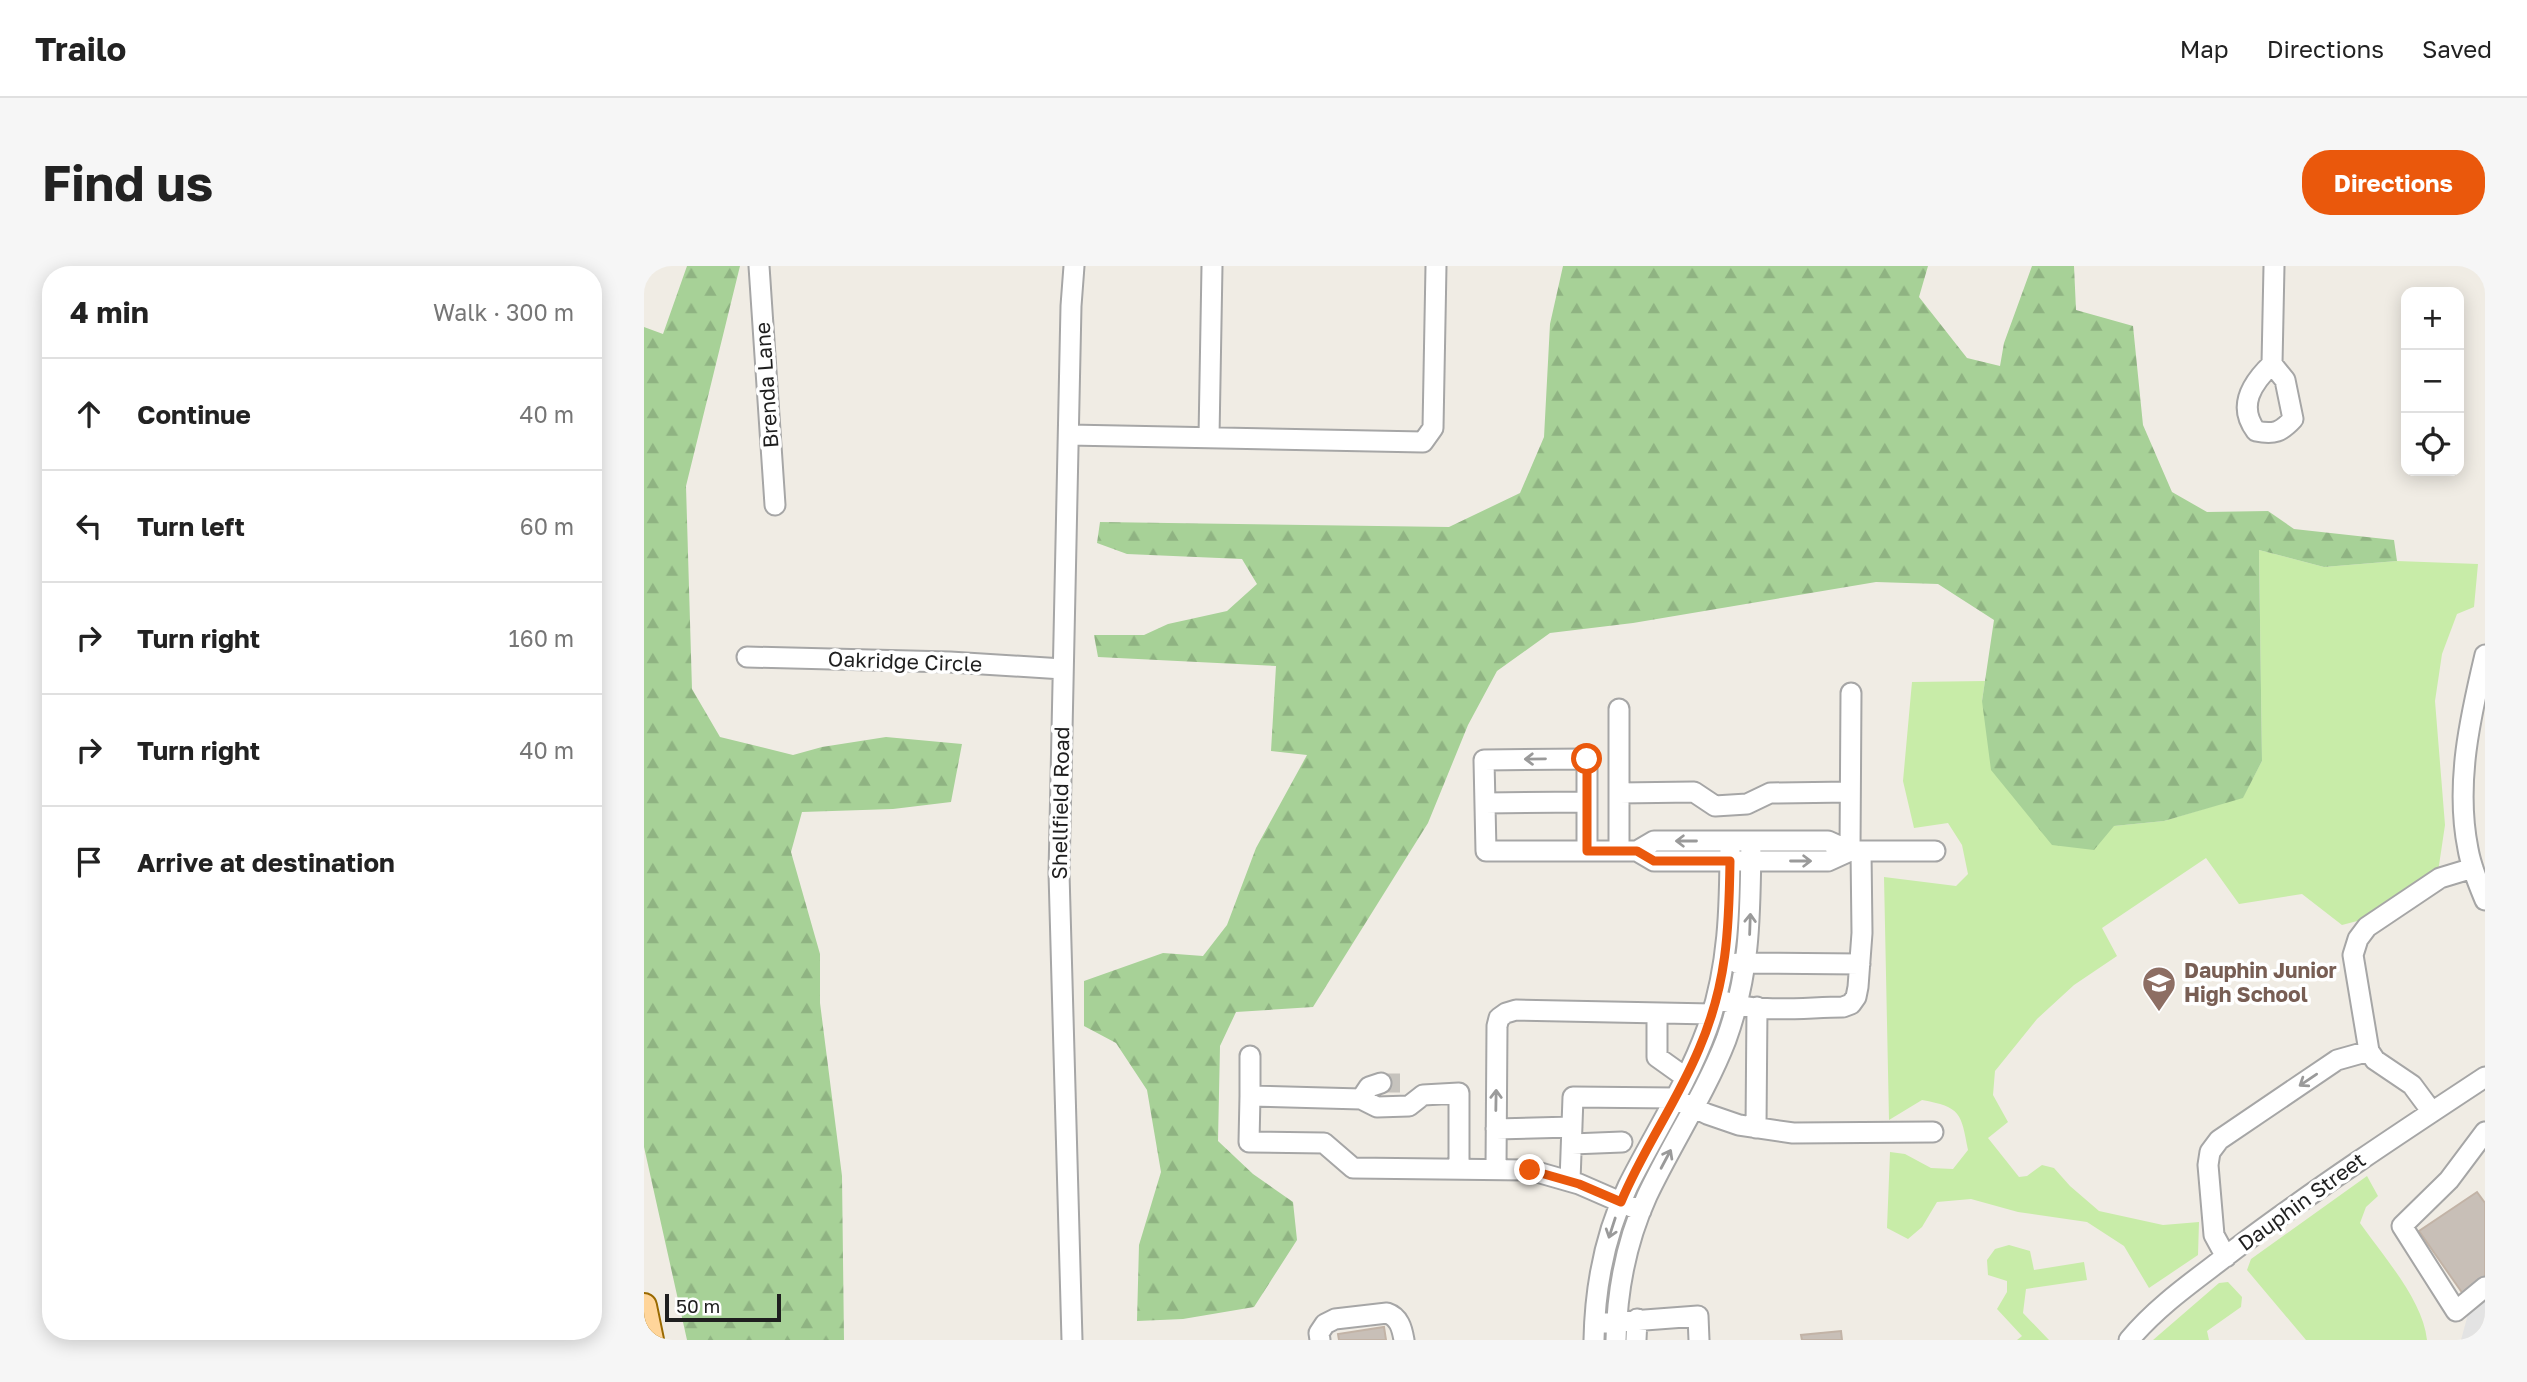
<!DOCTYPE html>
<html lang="en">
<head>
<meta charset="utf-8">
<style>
  body { margin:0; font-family:"Golos Text",sans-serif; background:#f6f6f6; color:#222 }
  .controls { position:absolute; right:21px; top:21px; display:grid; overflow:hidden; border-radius:14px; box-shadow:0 4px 18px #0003 }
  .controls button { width:63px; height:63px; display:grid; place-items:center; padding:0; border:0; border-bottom:2px solid #e0e0e0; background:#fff; color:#222; font:35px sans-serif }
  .scale { position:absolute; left:21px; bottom:18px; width:116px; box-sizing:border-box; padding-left:7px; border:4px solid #1f1f1f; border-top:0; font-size:19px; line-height:24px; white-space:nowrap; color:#1f1f1f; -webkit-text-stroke:5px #fff; paint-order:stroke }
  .stop { position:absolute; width:21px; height:21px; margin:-16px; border:5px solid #ea580c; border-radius:50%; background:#fff }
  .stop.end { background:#ea580c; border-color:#fff; box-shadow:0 2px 7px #0008 }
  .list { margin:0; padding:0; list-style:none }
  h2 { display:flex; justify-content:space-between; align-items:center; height:91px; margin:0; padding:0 28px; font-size:30px }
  h2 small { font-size:23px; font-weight:400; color:#767676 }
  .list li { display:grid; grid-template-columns:46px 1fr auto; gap:21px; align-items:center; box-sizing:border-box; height:112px; padding:0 28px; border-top:2px solid #e0e0e0 }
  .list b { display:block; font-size:26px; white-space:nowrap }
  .list em { font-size:23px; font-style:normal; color:#767676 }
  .icon { flex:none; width:38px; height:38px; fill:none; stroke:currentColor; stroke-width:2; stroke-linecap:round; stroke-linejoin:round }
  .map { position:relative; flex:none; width:1841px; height:1074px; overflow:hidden; border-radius:28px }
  header { display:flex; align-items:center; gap:42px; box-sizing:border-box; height:98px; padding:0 35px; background:#fff; border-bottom:2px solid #e0e0e0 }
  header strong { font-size:33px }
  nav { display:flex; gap:38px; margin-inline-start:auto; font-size:24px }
  .intro { display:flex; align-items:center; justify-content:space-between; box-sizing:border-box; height:168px; padding:0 42px }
  h1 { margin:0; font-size:49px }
  .button { padding:18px 32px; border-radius:28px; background:#ea580c; color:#fff; font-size:24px; font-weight:700 }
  main { display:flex; gap:42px; padding:0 42px }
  aside { flex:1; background:#fff; border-radius:28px; box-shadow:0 4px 18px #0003 }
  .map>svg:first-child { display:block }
  .grass { fill:#c8eca8 }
  .forest { fill:url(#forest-firs) }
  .parking { fill:#e3e3e3 }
  .building { fill:#c8bfb7; stroke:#c2b3a6; stroke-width:2 }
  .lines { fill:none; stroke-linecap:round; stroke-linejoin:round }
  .minor-tunnel { stroke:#c6c3bd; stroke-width:19; stroke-dasharray:19 10; stroke-linecap:butt }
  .minor-casing { stroke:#a6a6a6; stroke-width:23 }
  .major-casing { stroke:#996900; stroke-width:28 }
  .minor { stroke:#fff; stroke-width:19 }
  .major { stroke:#ffd59a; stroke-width:24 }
  .oneway { stroke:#9a9a9a }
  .route { stroke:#ea580c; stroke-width:9 }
  .labels { text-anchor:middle; stroke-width:7; stroke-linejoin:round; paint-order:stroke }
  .street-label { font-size:21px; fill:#1f1f1f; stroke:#fff }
  .education-label { font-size:21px; font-weight:bold; fill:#785e54; stroke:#fff; text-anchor:start }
</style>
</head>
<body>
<header>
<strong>Trailo</strong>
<nav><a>Map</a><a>Directions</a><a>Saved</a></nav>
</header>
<div class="intro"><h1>Find us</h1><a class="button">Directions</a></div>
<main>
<aside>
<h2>4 min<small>Walk · 300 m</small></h2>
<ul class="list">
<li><svg class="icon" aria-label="ahead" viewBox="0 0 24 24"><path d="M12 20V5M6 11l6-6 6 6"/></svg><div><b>Continue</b></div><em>40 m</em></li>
<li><svg class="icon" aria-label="left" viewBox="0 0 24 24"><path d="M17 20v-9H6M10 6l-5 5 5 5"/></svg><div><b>Turn left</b></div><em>60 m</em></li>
<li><svg class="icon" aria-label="right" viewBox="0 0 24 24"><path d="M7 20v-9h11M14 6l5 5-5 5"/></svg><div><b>Turn right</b></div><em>160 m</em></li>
<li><svg class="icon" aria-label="right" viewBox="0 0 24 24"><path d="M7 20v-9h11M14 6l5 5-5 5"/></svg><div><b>Turn right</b></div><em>40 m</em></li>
<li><svg class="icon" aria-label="arrive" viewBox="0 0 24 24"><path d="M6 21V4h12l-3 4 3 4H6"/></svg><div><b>Arrive at destination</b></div></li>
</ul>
</aside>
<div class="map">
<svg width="1841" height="1074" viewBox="0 0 1841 1074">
  <defs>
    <pattern id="forest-firs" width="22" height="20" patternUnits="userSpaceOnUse" patternTransform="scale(1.75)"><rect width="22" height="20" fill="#a7d197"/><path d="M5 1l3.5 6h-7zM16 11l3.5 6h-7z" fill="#8fb382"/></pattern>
  </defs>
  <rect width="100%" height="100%" fill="#f0ece4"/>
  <!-- grass -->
  <path class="grass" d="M1615,284l65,17 73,-6 81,3 -4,43 -17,7 -15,40 -7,47 10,124 -7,47 -77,48 -19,5 -40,-31 -63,10 -33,-46 -104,70 15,28 -43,29 -37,34 -42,52 -2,24 15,27 -20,16 31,39 8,-1 15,-11 12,3 16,18 29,25 64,14 36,-3 -1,33 -49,33 -25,-42 -37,-24 -69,-10 -47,-13 -34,3 -15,25 -14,12 -21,-11 3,-76 15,2 26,14 22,1 15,-19c-7,-37 -7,-43 -46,-50l-33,20 -5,-243 72,9 12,-12 -6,-29 -14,-22 -34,5 -11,-47 9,-99 73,-1 -3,20 132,125 50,-5 79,-24 19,-36z
    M1723,910l11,20 -12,11 -6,16c23,33 63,77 67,117h-121l-59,-70 4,-11z
    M1365,979l21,6 4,19 50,-8 3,18 -61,9 -3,24 26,27h-32l5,-4 -25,-27 10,-17v-11l-19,-6 -1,-15 8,-11z
    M1584,1016l14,15 -1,10 -34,24 2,9h-56l66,-57z"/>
  <!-- forest -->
  <path class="forest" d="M43,0h53l-54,220 6,203 28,48 73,18 29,-8 64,-10 76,7 -11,58 -58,7 -91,3 -11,40 29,102v49l22,173 2,164h-157l-43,-193v-820l19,7z
    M919,0h365l-9,31 48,61 33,8 4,-23 28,-77h42l2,44 57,16 10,99 29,67 35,20 61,-1 26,18 100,11 3,21 -73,6 -65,-17 3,211 -19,37 -79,23 -50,5 -20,24 -42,-5 -61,-75 -9,-69 12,-81 -56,-36 -62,-2 -243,41 -83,10 -53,38 -29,54 -40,98 -115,184 -77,5 -16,34 -2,95 35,33 40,28 4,38 -43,67 -71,12 -46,2 2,-76 22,-73 -14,-82 -31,-47 -32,-17v-45l79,-28 40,3 24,-31 29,-77 51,-93 -36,-4 5,-85 -178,-9 -4,-22h50l24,-11 59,-13 30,-27 -15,-25 -115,-5 -30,-11 3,-21 349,5 71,-34 24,-56 6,-113z"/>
  <!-- parking -->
  <path class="parking" d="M1841,1027v47h-24l10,-37z"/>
  <!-- building -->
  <path class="building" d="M1833,926l8,11v77l-22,14 -44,-63z
    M740,1061l2,13h-47l-1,-6z
    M1197,1065l1,9h-40l-1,-5z"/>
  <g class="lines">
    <!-- minor-tunnel -->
    <path class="minor-tunnel" d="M737,817h29"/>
    <!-- minor casing -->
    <g class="minor-casing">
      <path id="minor" d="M115,0l16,239
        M1628,98l13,16 8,39c-12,13 -19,16 -37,12 -19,-25 -4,-48 16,-67z
        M1628,98l2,-98
        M425,169l354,7 10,-14 3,-162
        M565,171l3,-171
        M1841,389c-15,63 -30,129 -17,194 3,18 10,34 17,51
        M103,391l203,5 113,7
        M975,443v142
        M975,527l75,-1 21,14 32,-2 23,-11 80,-1
        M841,537l102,-1
        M943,585v-92l-103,1 2,91h151l17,10h174l22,-10
        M993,585l17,-10h174l22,10h85
        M1206,585l1,-158
        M1093,697l123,1
        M1080,735c34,13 82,6 119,6l8,-3 5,-7 2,-10 4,-54 -1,-82
        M1013,747v44l28,20
        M606,790v40
        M717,833l8,-12 12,-4
        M1788,846l-20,-27 -37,-25 -6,-9 -16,-96 5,-16 9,-12 73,-49 33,-10
        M1112,862l1,-121
        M852,863l76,-2
        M1841,866l-36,48 -47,46 54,85 29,-24
        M928,878l50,-2
        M815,902v-75l-36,2 -14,11 -32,1 -16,-8 -111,-3 -1,46 75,1 29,25 177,2 49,14 62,27
        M852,902l1,-142 2,-8 7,-5 10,-3 196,4
        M926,915l3,-84 101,1 33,16 32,11 54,8 140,-1
        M1582,991l-12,-22 -6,-70 2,-13 9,-12 118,-80 32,-9
        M961,1057l93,-7 1,24
        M428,1074l-13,-467 12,-567 3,-40
        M676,1074l-1,-7 6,-9 10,-5 52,-6c12,4 15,15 17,27
        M950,1074c1,-53 11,-106 34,-154 26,-52 59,-102 79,-157 22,-61 23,-123 23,-188
        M972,1074c1,-50 10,-98 31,-144 25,-53 58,-102 79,-156 25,-69 24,-127 25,-199
        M992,1074l1,-21
        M1485,1074c30,-36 68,-61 105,-90 81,-61 166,-117 251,-173"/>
    </g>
    <!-- major casing -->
    <g class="major-casing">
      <path id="major" d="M0,1040l7,34"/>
    </g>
    <!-- minor -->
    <use href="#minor" class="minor"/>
    <!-- major -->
    <use href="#major" class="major"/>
  </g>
  <!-- one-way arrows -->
  <defs><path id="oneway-shaft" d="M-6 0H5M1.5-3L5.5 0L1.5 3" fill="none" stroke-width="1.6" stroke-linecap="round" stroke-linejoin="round" transform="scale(1.75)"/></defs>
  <g class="oneway">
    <use href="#oneway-shaft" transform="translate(891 493) rotate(179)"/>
    <use href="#oneway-shaft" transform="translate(1042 575) rotate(180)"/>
    <use href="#oneway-shaft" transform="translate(1157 595)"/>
    <use href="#oneway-shaft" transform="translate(1106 658) rotate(-88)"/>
    <use href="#oneway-shaft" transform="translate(1664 814) rotate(146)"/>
    <use href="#oneway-shaft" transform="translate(852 834) rotate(-89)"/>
    <use href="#oneway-shaft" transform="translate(1022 893) rotate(-62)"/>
    <use href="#oneway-shaft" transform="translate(968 962) rotate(108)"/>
  </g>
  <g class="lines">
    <!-- route -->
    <path class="route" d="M886,904l49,14 42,18c22,-53 56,-100 78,-153 28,-65 30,-119 31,-188h-76l-17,-10h-50v-92"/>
  </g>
  <!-- icons -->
  <defs>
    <g id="school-pin" transform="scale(1.75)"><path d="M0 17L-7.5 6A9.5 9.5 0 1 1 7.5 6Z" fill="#8d6e63" stroke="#fff"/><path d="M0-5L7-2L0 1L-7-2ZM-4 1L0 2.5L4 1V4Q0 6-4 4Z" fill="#fff"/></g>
  </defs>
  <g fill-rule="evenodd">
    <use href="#school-pin" x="1515" y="717"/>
  </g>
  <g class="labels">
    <!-- street labels -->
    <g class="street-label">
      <text transform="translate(123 119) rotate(-94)" y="7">Brenda Lane</text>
      <text transform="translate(261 396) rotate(2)" y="7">Oakridge Circle</text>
      <text transform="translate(417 537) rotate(-89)" y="7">Shellfield Road</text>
      <text transform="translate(1658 936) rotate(-36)" y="7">Dauphin Street</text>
    </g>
    <!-- education labels -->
    <g class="education-label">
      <text x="1540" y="712">Dauphin Junior<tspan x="1540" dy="24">High School</tspan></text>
    </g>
  </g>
</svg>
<div class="controls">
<button>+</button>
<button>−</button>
<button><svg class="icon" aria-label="locate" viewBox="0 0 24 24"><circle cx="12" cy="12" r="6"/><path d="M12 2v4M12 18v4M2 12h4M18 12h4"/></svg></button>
</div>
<div class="scale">50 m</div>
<div class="stop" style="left:943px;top:493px"></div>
<div class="stop end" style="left:886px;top:904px"></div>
</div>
</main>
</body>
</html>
